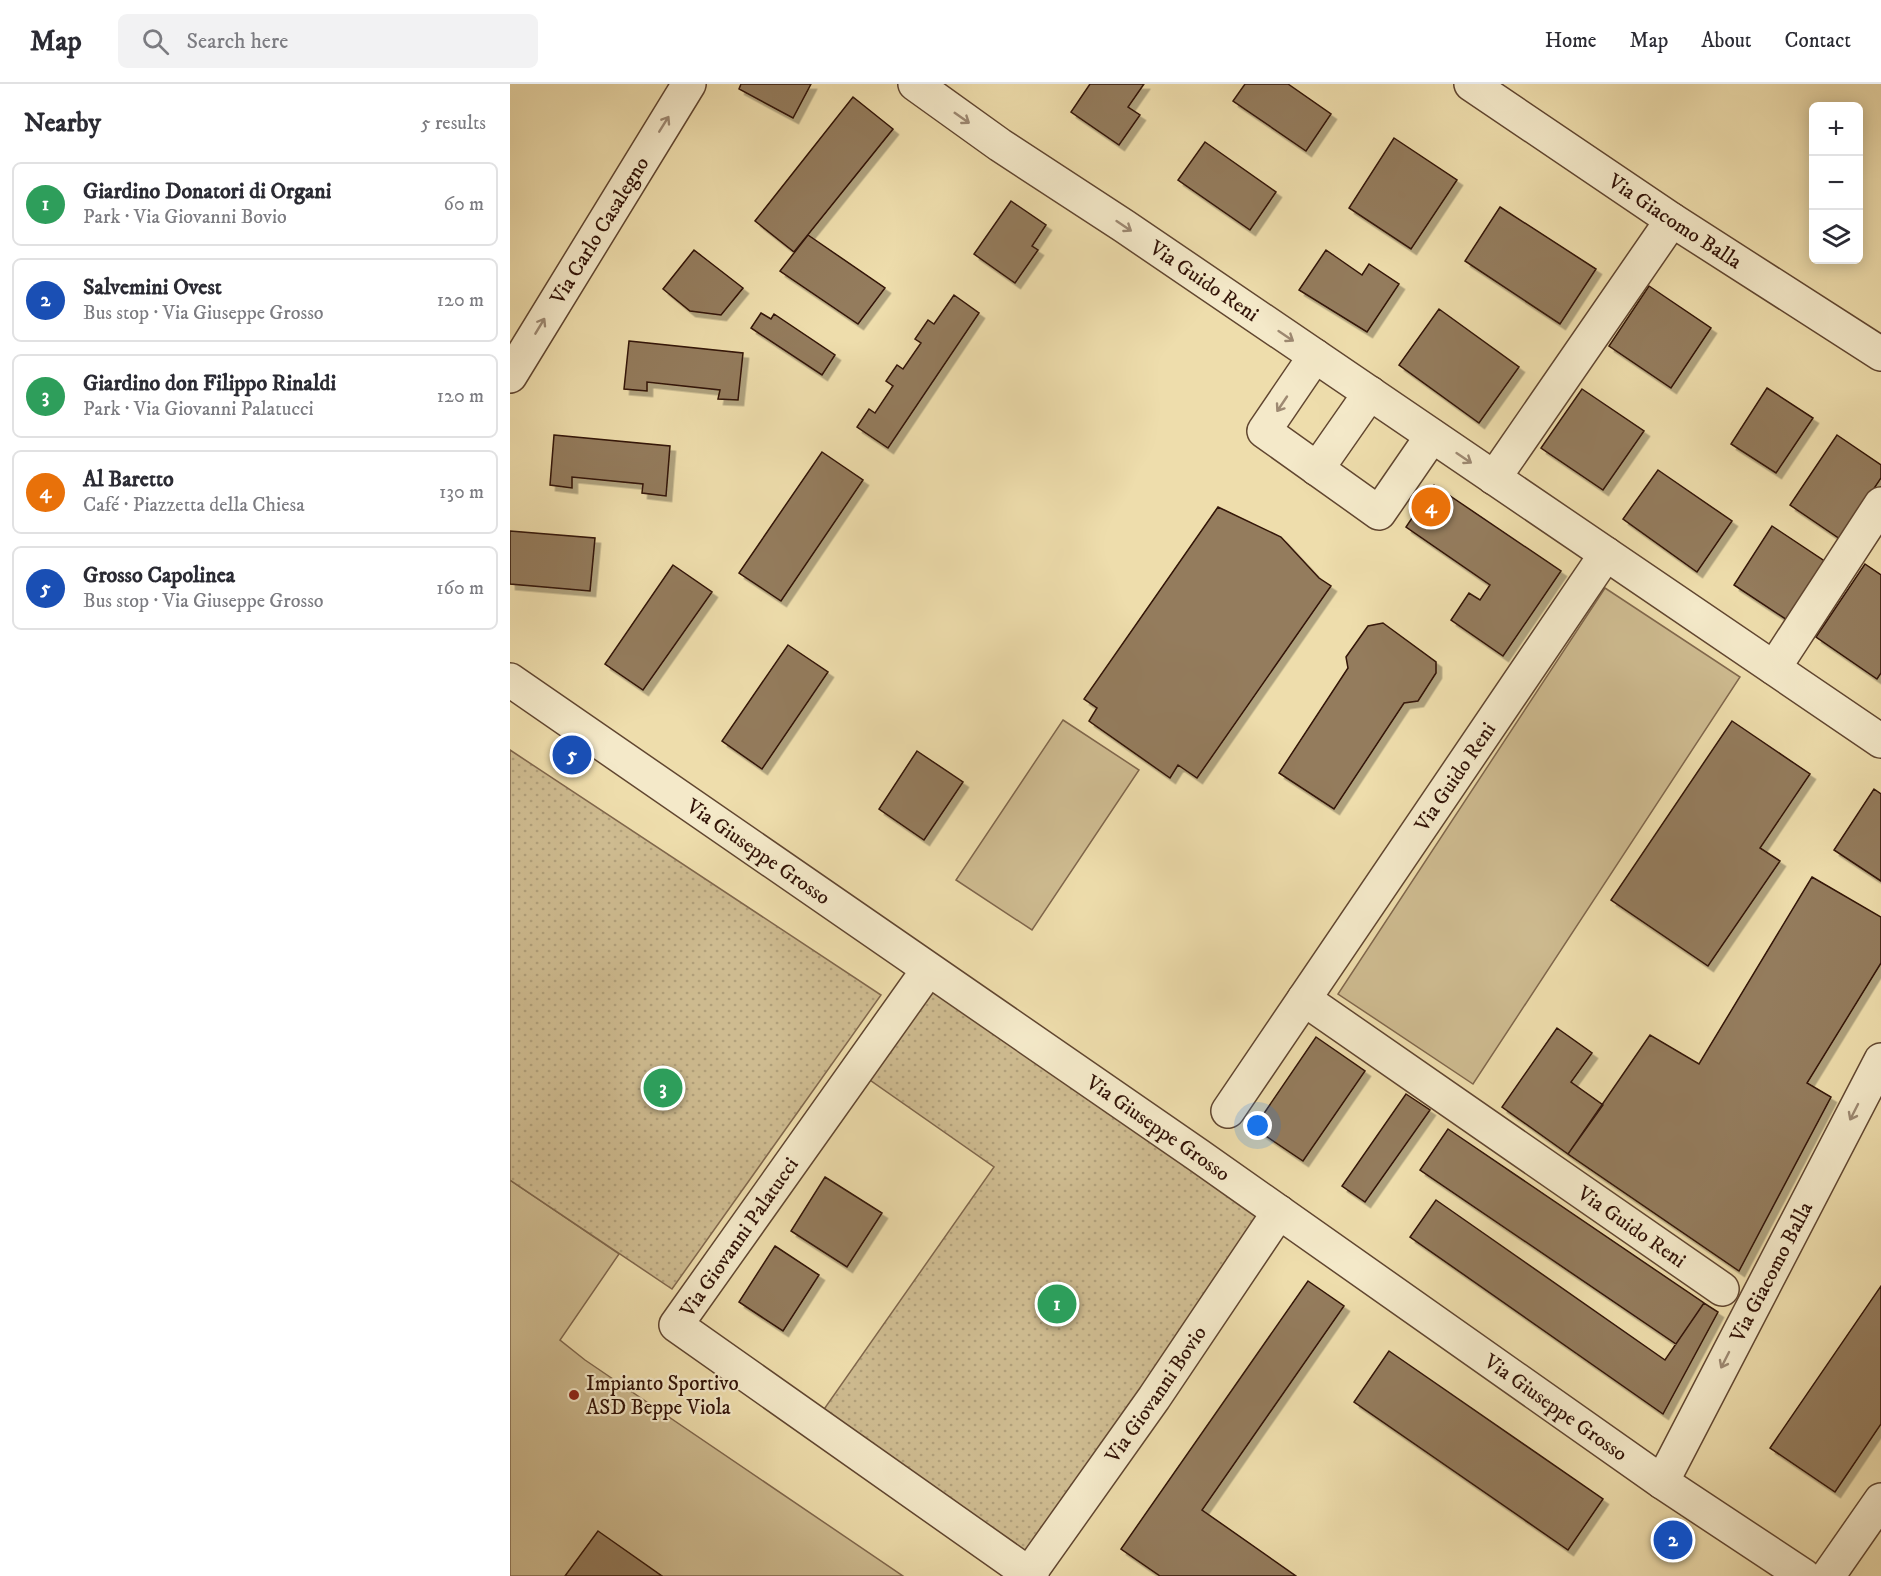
<!DOCTYPE html>
<html lang="en">
<head>
<meta charset="utf-8">
<style>
  body { margin:0; font-family:"IM FELL DW Pica",serif; background:#f2f2f3; color:#2b2b33 }
  .controls { position:absolute; right:18px; top:18px; display:grid; overflow:hidden; border-radius:9px; box-shadow:0 3px 15px #0003 }
  .controls button { width:54px; height:54px; display:grid; place-items:center; padding:0; border:0; border-bottom:2px solid #e1e1e2; background:#fff; color:#2b2b33; font:30px sans-serif }
  .you { position:absolute; left:748px; top:1042px; width:21px; height:21px; margin:-15px; border:4px solid #fff; border-radius:50%; background:#1a73e8; box-shadow:0 0 0 9px #1a73e833 }
  .badge { display:grid; place-items:center; width:39px; height:39px; border-radius:50%; background:#8f2418; color:#fff; font-size:20px; font-weight:700 }
  .pin { position:absolute; translate:-50% -50%; border:3px solid #fff; box-shadow:0 2px 6px #0006 }
  .list { margin:0; padding:0; list-style:none }
  h2 { display:flex; justify-content:space-between; align-items:center; height:78px; margin:0; padding:0 24px; font-size:26px }
  h2 small { font-size:20px; font-weight:400; color:#7c7c81 }
  .list li { display:grid; grid-template-columns:39px 1fr auto; gap:18px; align-items:center; box-sizing:border-box; height:84px; margin:0 12px 12px; padding:0 12px; border:2px solid #e1e1e2; border-radius:9px }
  .list b { display:block; font-size:22px; white-space:nowrap }
  .list p { margin:0; font-size:20px; white-space:nowrap; color:#7c7c81 }
  .list em { font-size:20px; font-style:normal; color:#7c7c81 }
  .icon { flex:none; width:33px; height:33px; fill:none; stroke:currentColor; stroke-width:2; stroke-linecap:round; stroke-linejoin:round }
  .map { position:relative; flex:none; width:1371px; height:1492px; overflow:hidden }
  header { display:flex; align-items:center; gap:36px; box-sizing:border-box; height:84px; padding:0 30px; background:#fff; border-bottom:2px solid #e1e1e2 }
  header strong { font-size:28px }
  nav { display:flex; gap:33px; margin-inline-start:auto; font-size:21px }
  .search { width:420px; height:54px; background:#f2f2f3; display:flex; align-items:center; gap:15px; box-sizing:border-box; padding:0 21px; border-radius:9px; color:#7c7c81; font-size:22px }
  main { display:flex }
  aside { flex:1; background:#fff }
  .map>svg:first-child { display:block }
  .grass { fill:#cebb90; stroke:#80674c; stroke-width:1.5 }
  .park { fill:url(#park-dots); stroke:#80674c; stroke-width:1.5 }
  .building { fill:#947c5d; stroke:#321307; stroke-width:1.5; filter:url(#shadow) }
  .lines { fill:none; stroke-linecap:round; stroke-linejoin:round }
  .minor-casing { stroke:#614630; stroke-width:36 }
  .minor { stroke:#f4e9c9; stroke-width:33 }
  .oneway { stroke:#9d8972 }
  .poi-dot { fill:#8f2418; stroke:#f4e9c9; stroke-width:2 }
  .labels { text-anchor:middle; stroke-width:4.5; stroke-linejoin:round; paint-order:stroke }
  .street-label { font-size:21px; fill:#321307; stroke:#f4e9c9 }
  .poi-label { font-size:21px; fill:#321307; stroke:#f4e9c9; text-anchor:start }
</style>
</head>
<body>
<header>
<strong>Map</strong>
<div class="search"><svg class="icon" aria-label="search" viewBox="0 0 24 24"><circle cx="10" cy="10" r="6"/><path d="M15 15l6 6"/></svg>Search here</div>
<nav><a>Home</a><a>Map</a><a>About</a><a>Contact</a></nav>
</header>
<main>
<aside>
<h2>Nearby<small>5 results</small></h2>
<ul class="list">
<li><span class="badge" style="background:#2e9e5b">1</span><div><b>Giardino Donatori di Organi</b><p>Park · Via Giovanni Bovio</p></div><em>60 m</em></li>
<li><span class="badge" style="background:#1a4fb4">2</span><div><b>Salvemini Ovest</b><p>Bus stop · Via Giuseppe Grosso</p></div><em>120 m</em></li>
<li><span class="badge" style="background:#2e9e5b">3</span><div><b>Giardino don Filippo Rinaldi</b><p>Park · Via Giovanni Palatucci</p></div><em>120 m</em></li>
<li><span class="badge" style="background:#e8710a">4</span><div><b>Al Baretto</b><p>Café · Piazzetta della Chiesa</p></div><em>130 m</em></li>
<li><span class="badge" style="background:#1a4fb4">5</span><div><b>Grosso Capolinea</b><p>Bus stop · Via Giuseppe Grosso</p></div><em>160 m</em></li>
</ul>
</aside>
<div class="map">
<svg width="1371" height="1492" viewBox="0 0 1371 1492">
  <defs>
    <pattern id="park-dots" width="8" height="8" patternUnits="userSpaceOnUse" patternTransform="scale(1.5)"><rect width="8" height="8" fill="#cebb90"/><path d="M2 2h.1M6 6h.1" fill="none" stroke="#b1a07b" stroke-width="1.8" stroke-linecap="round"/></pattern>
    <filter id="shadow"><feDropShadow dx="5.5" dy="5.5" stdDeviation="0" flood-color="#0004"/></filter>
  </defs>
  <rect width="100%" height="100%" fill="#eeddac"/>
  <filter id="stains"><feTurbulence type="fractalNoise" baseFrequency=".00333" numOctaves="4"/><feColorMatrix values="0 0 0 0 .2 0 0 0 0 .09 0 0 0 0 .02 0 0 0 .5 -.17"/></filter>
  <radialGradient id="worn" r=".72"><stop offset=".6" stop-color="#630" stop-opacity="0"/><stop offset="1" stop-color="#630" stop-opacity=".3"/></radialGradient>
  <!-- grass -->
  <path class="grass" d="M1095,504l135,89 -267,407 -135,-90z
    M553,636l76,50 -107,160 -76,-50z
    M0,1096l109,74 -59,86 25,20 318,216h-393z"/>
  <!-- park -->
  <path class="park" d="M0,666l371,245 -209,294 -162,-109z
    M418,886l352,240 -251,363 -214,-151 179,-255 -137,-96z"/>
  <!-- building -->
  <path class="building" d="M231,0h70l-18,34 -54,-29z
    M580,0h54l-16,23 12,8 -21,30 -48,-33z
    M735,0h43l43,30 -25,37 -73,-50z
    M343,13l40,32 -99,123 -39,-31z
    M884,54l63,42 -46,69 -62,-41z
    M695,58l71,50 -26,38 -72,-50z
    M501,117l35,24 -14,21 6,4 -23,33 -41,-29z
    M990,123l96,62 -36,55 -95,-63z
    M298,151l77,53 -27,36 -78,-53z
    M184,166l49,38 -22,27 -31,-4 -27,-22z
    M816,166l36,25 7,-11 30,20 -32,48 -68,-42z
    M1139,202l62,42 -40,60 -62,-42z
    M444,211l25,18 -91,135 -31,-21 12,-18 6,4 18,-27 -7,-5 11,-16 6,4 18,-26 -6,-4 13,-19 6,4z
    M929,225l80,58 -40,56 -80,-58z
    M251,229l10,6 3,-5 61,41 -13,20 -71,-47z
    M119,257l114,12 -5,47 -20,-1 2,-9 -73,-8v9l-23,-2z
    M1257,304l46,30 -37,55 -45,-29z
    M1072,305l62,42 -41,59 -62,-42z
    M44,351l116,11 -4,50 -24,-3 1,-9 -71,-7v11l-22,-3z
    M1327,351l44,30v13l-41,61 -50,-34z
    M312,368l41,28 -82,121 -42,-28z
    M1148,386l74,51 -35,51 -74,-53z
    M924,401l127,86 -58,85 -52,-36 18,-27 11,7 10,-15 -84,-58z
    M708,423l63,30 38,41 12,8 -134,192 -19,-13 -8,13 -81,-57 8,-13 -13,-9z
    M1262,442l54,36 -39,58 -53,-35z
    M0,447l85,7 -5,53 -80,-7z
    M1355,480l16,11v98l-4,6 -61,-42z
    M163,481l39,27 -69,98 -38,-26z
    M873,539l53,39v11l-18,28 -14,2 -70,106 -55,-36 69,-105 -2,-11 22,-31z
    M278,561l40,27 -66,97 -40,-28z
    M1222,637l78,53 -50,74 20,13 -72,105 -97,-66z
    M407,667l46,31 -39,58 -45,-31z
    M1364,705l7,5v87l-47,-31z
    M1302,793l69,40v46l-74,120 24,14 -92,174 -171,-117 82,-119 49,29z
    M1047,944l35,25 -21,29 32,23 -35,49 -66,-47z
    M806,953l49,34 -62,90 -49,-33z
    M896,1010l24,16 -65,92 -23,-16z
    M938,1045l256,174 -28,41 -256,-174z
    M315,1093l57,36 -35,54 -56,-36z
    M926,1116l229,160 39,-57 14,9 -55,102 -253,-177z
    M265,1162l44,29 -36,56 -44,-29z
    M798,1197l36,25 -142,204 94,66h-136l-39,-27z
    M1371,1202v138l-46,68 -65,-44z
    M879,1267l214,148 -35,51 -214,-148z
    M88,1447l64,45h-97z"/>
  <g class="lines">
    <!-- minor casing -->
    <g class="minor-casing">
      <g id="minor">
        <path id="s1" d="M405,0l85,61 124,81 757,515"/>
        <path id="s2" d="M961,0l201,136 209,134"/>
        <path d="M805,272l-51,75 115,82 53,-77"/>
        <path id="s3" d="M0,292l179,-292"/>
        <path d="M807,385l53,-76"/>
        <path d="M984,394l178,-258"/>
        <path d="M1264,584l107,-164"/>
        <path id="s4" d="M0,596l688,475 464,327 142,94"/>
        <path d="M418,886l-252,355 356,251"/>
        <path id="s5" d="M794,915l418,290"/>
        <path id="s6" d="M718,1027l378,-557"/>
        <path id="s7" d="M1152,1398l219,-422"/>
        <path id="s8" d="M519,1490l125,-176 125,-186"/>
        <path d="M1318,1492l53,-76"/>
      </g>
    </g>
    <!-- minor -->
    <use href="#minor" class="minor"/>
  </g>
  <!-- one-way arrows -->
  <defs><path id="oneway-shaft" d="M-6 0H5M1.5-3L5.5 0L1.5 3" fill="none" stroke-width="1.6" stroke-linecap="round" stroke-linejoin="round" transform="scale(1.5)"/></defs>
  <g class="oneway">
    <use href="#oneway-shaft" transform="translate(452 34) rotate(35)"/>
    <use href="#oneway-shaft" transform="translate(154 40) rotate(-58)"/>
    <use href="#oneway-shaft" transform="translate(614 142) rotate(34)"/>
    <use href="#oneway-shaft" transform="translate(30 242) rotate(-59)"/>
    <use href="#oneway-shaft" transform="translate(776 252) rotate(34)"/>
    <use href="#oneway-shaft" transform="translate(772 320) rotate(124)"/>
    <use href="#oneway-shaft" transform="translate(954 374) rotate(34)"/>
    <use href="#oneway-shaft" transform="translate(1344 1028) rotate(117)"/>
    <use href="#oneway-shaft" transform="translate(1215 1276) rotate(117)"/>
  </g>
  <!-- markers -->
  <circle class="poi-dot" cx="64" cy="1311" r="6"/>
  <g class="labels">
    <!-- street labels -->
    <g class="street-label">
      <text dy="7" stroke="none"><textPath href="#s2" startOffset="246">Via Giacomo Balla</textPath></text>
      <text dy="7" stroke="none"><textPath href="#s3" startOffset="171">Via Carlo Casalegno</textPath></text>
      <text dy="7" stroke="none"><textPath href="#s1" startOffset="350">Via Guido Reni</textPath></text>
      <text dy="7" stroke="none"><textPath href="#s6" startOffset="404">Via Guido Reni</textPath></text>
      <text dy="7" stroke="none"><textPath href="#s4" startOffset="302">Via Giuseppe Grosso</textPath></text>
      <text dy="7" stroke="none"><textPath href="#s4" startOffset="788">Via Giuseppe Grosso</textPath></text>
      <text dy="7" stroke="none"><textPath href="#s5" startOffset="399">Via Guido Reni</textPath></text>
      <text transform="translate(229 1153) rotate(-55)" y="7">Via Giovanni Palatucci</text>
      <text dy="7" stroke="none"><textPath href="#s7" startOffset="237">Via Giacomo Balla</textPath></text>
      <text dy="7" stroke="none"><textPath href="#s8" startOffset="220">Via Giovanni Bovio</textPath></text>
      <text dy="7" stroke="none"><textPath href="#s4" startOffset="1274">Via Giuseppe Grosso</textPath></text>
    </g>
    <!-- poi labels -->
    <g class="poi-label">
      <text x="76" y="1306">Impianto Sportivo<tspan x="76" dy="24">ASD Beppe Viola</tspan></text>
    </g>
  </g>
  <rect width="100%" height="100%" filter="url(#stains)"/>
  <rect width="100%" height="100%" fill="url(#worn)"/>
</svg>
<div class="controls">
<button>+</button>
<button>−</button>
<button><svg class="icon" aria-label="layers" viewBox="0 0 24 24"><path d="M12 4l9 5-9 5-9-5zM3 14l9 5 9-5"/></svg></button>
</div>
<div class="you"></div>
<div class="pin badge" style="left:547px;top:1220px;background:#2e9e5b">1</div>
<div class="pin badge" style="left:1163px;top:1456px;background:#1a4fb4">2</div>
<div class="pin badge" style="left:153px;top:1004px;background:#2e9e5b">3</div>
<div class="pin badge" style="left:921px;top:423px;background:#e8710a">4</div>
<div class="pin badge" style="left:62px;top:671px;background:#1a4fb4">5</div>
</div>
</main>
</body>
</html>
